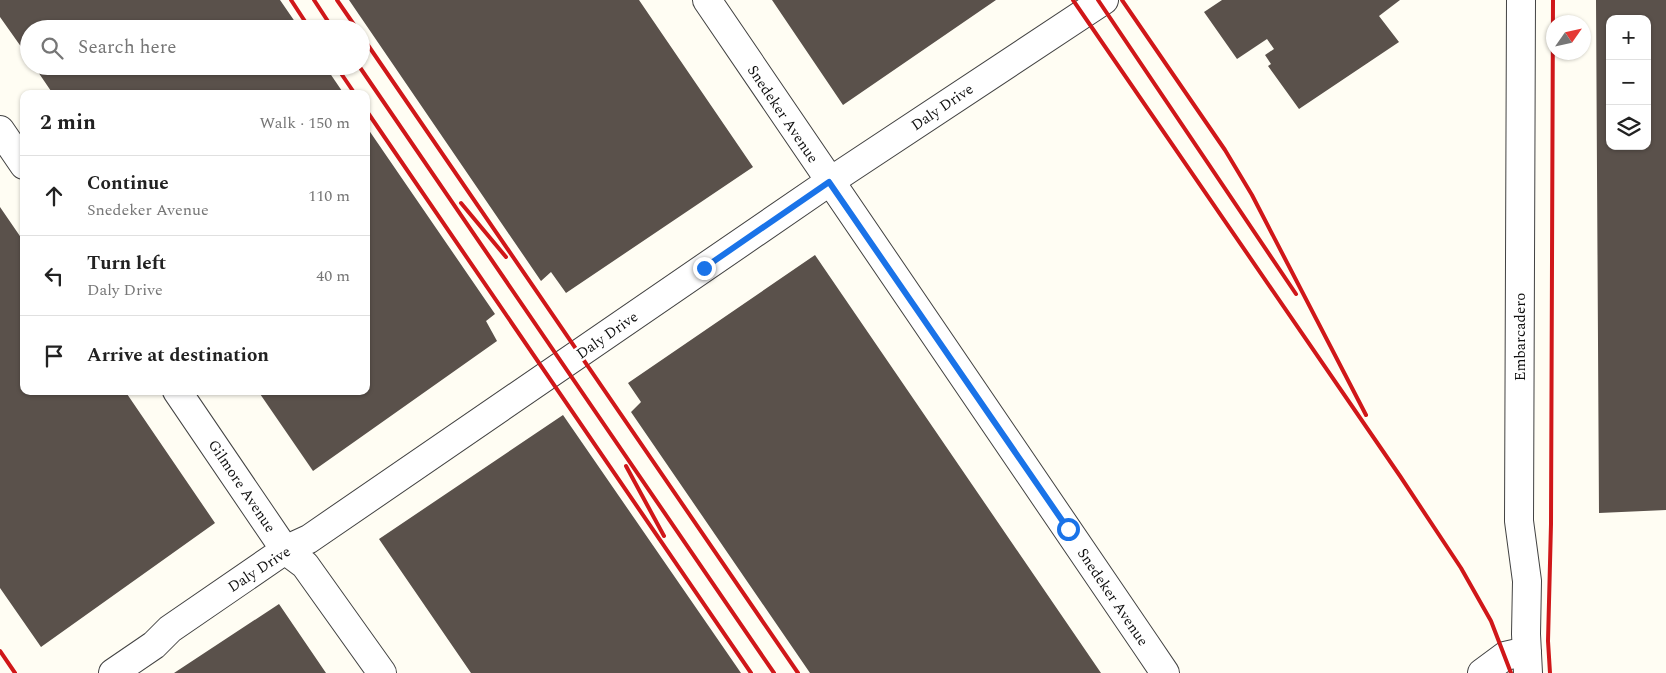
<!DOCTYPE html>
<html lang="en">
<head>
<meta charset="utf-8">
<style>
  body { margin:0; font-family:Spectral,serif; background:#f6f6f6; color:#222 }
  .controls { position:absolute; right:15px; top:15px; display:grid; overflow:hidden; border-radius:10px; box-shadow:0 1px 4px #0004 }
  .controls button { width:45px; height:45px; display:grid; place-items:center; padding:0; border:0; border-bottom:1px solid #e0e0e0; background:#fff; color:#222; font:25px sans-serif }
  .compass { position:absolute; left:1546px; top:15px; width:45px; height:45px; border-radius:50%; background:#fff; box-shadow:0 1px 4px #0004; rotate:56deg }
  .stop { position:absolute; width:15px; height:15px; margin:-11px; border:4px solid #1a73e8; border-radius:50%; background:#fff }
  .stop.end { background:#1a73e8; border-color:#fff; box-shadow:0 1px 5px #0008 }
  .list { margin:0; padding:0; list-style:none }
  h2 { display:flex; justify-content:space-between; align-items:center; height:65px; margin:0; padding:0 20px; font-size:21px }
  h2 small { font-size:16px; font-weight:400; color:#767676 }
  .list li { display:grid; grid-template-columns:32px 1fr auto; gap:15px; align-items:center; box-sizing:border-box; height:80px; padding:0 20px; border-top:1px solid #e0e0e0 }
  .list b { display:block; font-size:19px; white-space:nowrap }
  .list p { margin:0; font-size:16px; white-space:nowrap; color:#767676 }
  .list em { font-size:16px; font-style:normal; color:#767676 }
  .icon { flex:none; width:28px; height:28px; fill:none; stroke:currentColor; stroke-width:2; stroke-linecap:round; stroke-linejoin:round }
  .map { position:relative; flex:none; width:1666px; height:673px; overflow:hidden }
  .search { position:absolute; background:#fff; box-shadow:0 1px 4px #0004; left:20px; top:20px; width:350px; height:55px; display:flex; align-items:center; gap:12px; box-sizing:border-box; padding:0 18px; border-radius:28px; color:#767676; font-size:19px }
  .panel { position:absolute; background:#fff; box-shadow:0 1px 4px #0004; left:20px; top:90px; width:350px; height:305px; border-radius:10px }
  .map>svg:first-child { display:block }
  .building { fill:#5a514b; fill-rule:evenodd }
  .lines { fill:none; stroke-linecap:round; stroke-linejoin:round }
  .minor-casing { stroke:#434343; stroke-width:30 }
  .minor { stroke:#fff; stroke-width:28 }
  .rail { stroke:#d01719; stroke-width:4 }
  .route { stroke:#1a73e8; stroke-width:6 }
  .labels { text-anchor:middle; stroke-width:5; stroke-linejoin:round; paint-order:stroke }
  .street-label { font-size:15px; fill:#101010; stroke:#fff }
</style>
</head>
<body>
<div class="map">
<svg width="1666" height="673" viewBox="0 0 1666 673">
  <rect width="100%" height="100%" fill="#fffdf3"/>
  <!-- building -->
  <path class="building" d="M0,0h280l20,29h-271v29l-29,-41z
    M349,0h290l114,167 -187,126 -15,-21 -10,9z
    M772,0h224l-153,105z
    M1222,0h178l-21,16 20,26 -100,67 -31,-43 3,-2 -6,-9 9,-6 -7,-10 -30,20 -33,-47z
    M1596,0h70v510l-67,3zM1610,19h37v127h-37z
    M34,66h291l19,28h-291z
    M366,126l129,188 -9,7 11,20 -184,130 -55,-80h108z
    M0,207l24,35v149h101l90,132 -174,124 -41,-59z
    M815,255l286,418h-291l-179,-261 10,-10 -13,-19z
    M563,415l178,258h-270l-92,-134z
    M279,604l47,69h-152z"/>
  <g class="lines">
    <!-- minor casing -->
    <g class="minor-casing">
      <path id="minor" d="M707,0c151,225 306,448 458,673
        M1521,0l-2,521 8,60 -1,53 2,39
        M0,130l24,35
        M177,391l108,159 20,15 77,108
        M113,673l41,-28 16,-16 115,-79 24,-11 520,-357 275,-182
        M1482,673l23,-17 22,-5"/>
    </g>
    <!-- minor -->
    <use href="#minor" class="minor"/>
    <!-- rail -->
    <path class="rail" d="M291,0l19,29
      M314,0l19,29
      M337,0l20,29
      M1073,0l327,476 61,92 30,53 20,52
      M1098,0l198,294
      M1122,0l103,150 27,45 114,220
      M361,35l437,638
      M336,66l19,28
      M359,66l415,607
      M366,110l385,563
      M461,203l45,54
      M626,466l38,70
      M0,651l15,22
      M1550,673l-2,-32 3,-117 2,-524"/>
  </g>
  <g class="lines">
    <!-- route -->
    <path class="route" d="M704,268l125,-86 239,347"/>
  </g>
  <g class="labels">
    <!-- street labels -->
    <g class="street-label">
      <text transform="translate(942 107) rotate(-34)" y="5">Daly Drive</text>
      <text transform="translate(783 114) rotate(56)" y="5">Snedeker Avenue</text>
      <text transform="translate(607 335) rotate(-35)" y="5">Daly Drive</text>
      <text transform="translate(1520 337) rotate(-90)" y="5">Embarcadero</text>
      <text transform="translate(242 486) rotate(56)" y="5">Gilmore Avenue</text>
      <text transform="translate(259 569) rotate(-33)" y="5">Daly Drive</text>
      <text transform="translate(1113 597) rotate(56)" y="5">Snedeker Avenue</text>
    </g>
  </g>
</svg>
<div class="controls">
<button>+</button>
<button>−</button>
<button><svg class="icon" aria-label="layers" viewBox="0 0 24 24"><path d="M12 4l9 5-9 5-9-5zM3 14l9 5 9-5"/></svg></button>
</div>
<svg class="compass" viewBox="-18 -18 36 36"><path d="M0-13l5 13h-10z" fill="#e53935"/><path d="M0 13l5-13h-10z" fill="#767676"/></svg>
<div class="stop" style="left:1068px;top:529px"></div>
<div class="stop end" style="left:704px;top:268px"></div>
<div class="search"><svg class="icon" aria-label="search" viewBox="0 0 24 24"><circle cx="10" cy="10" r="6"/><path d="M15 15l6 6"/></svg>Search here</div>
<section class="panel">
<h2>2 min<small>Walk · 150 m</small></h2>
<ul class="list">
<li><svg class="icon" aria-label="ahead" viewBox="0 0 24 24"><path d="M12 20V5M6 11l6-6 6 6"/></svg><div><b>Continue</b><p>Snedeker Avenue</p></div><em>110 m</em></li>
<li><svg class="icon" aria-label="left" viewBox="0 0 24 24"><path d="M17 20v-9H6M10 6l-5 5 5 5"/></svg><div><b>Turn left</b><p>Daly Drive</p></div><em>40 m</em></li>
<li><svg class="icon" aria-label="arrive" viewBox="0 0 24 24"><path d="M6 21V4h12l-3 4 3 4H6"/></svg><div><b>Arrive at destination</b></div></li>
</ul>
</section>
</div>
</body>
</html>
